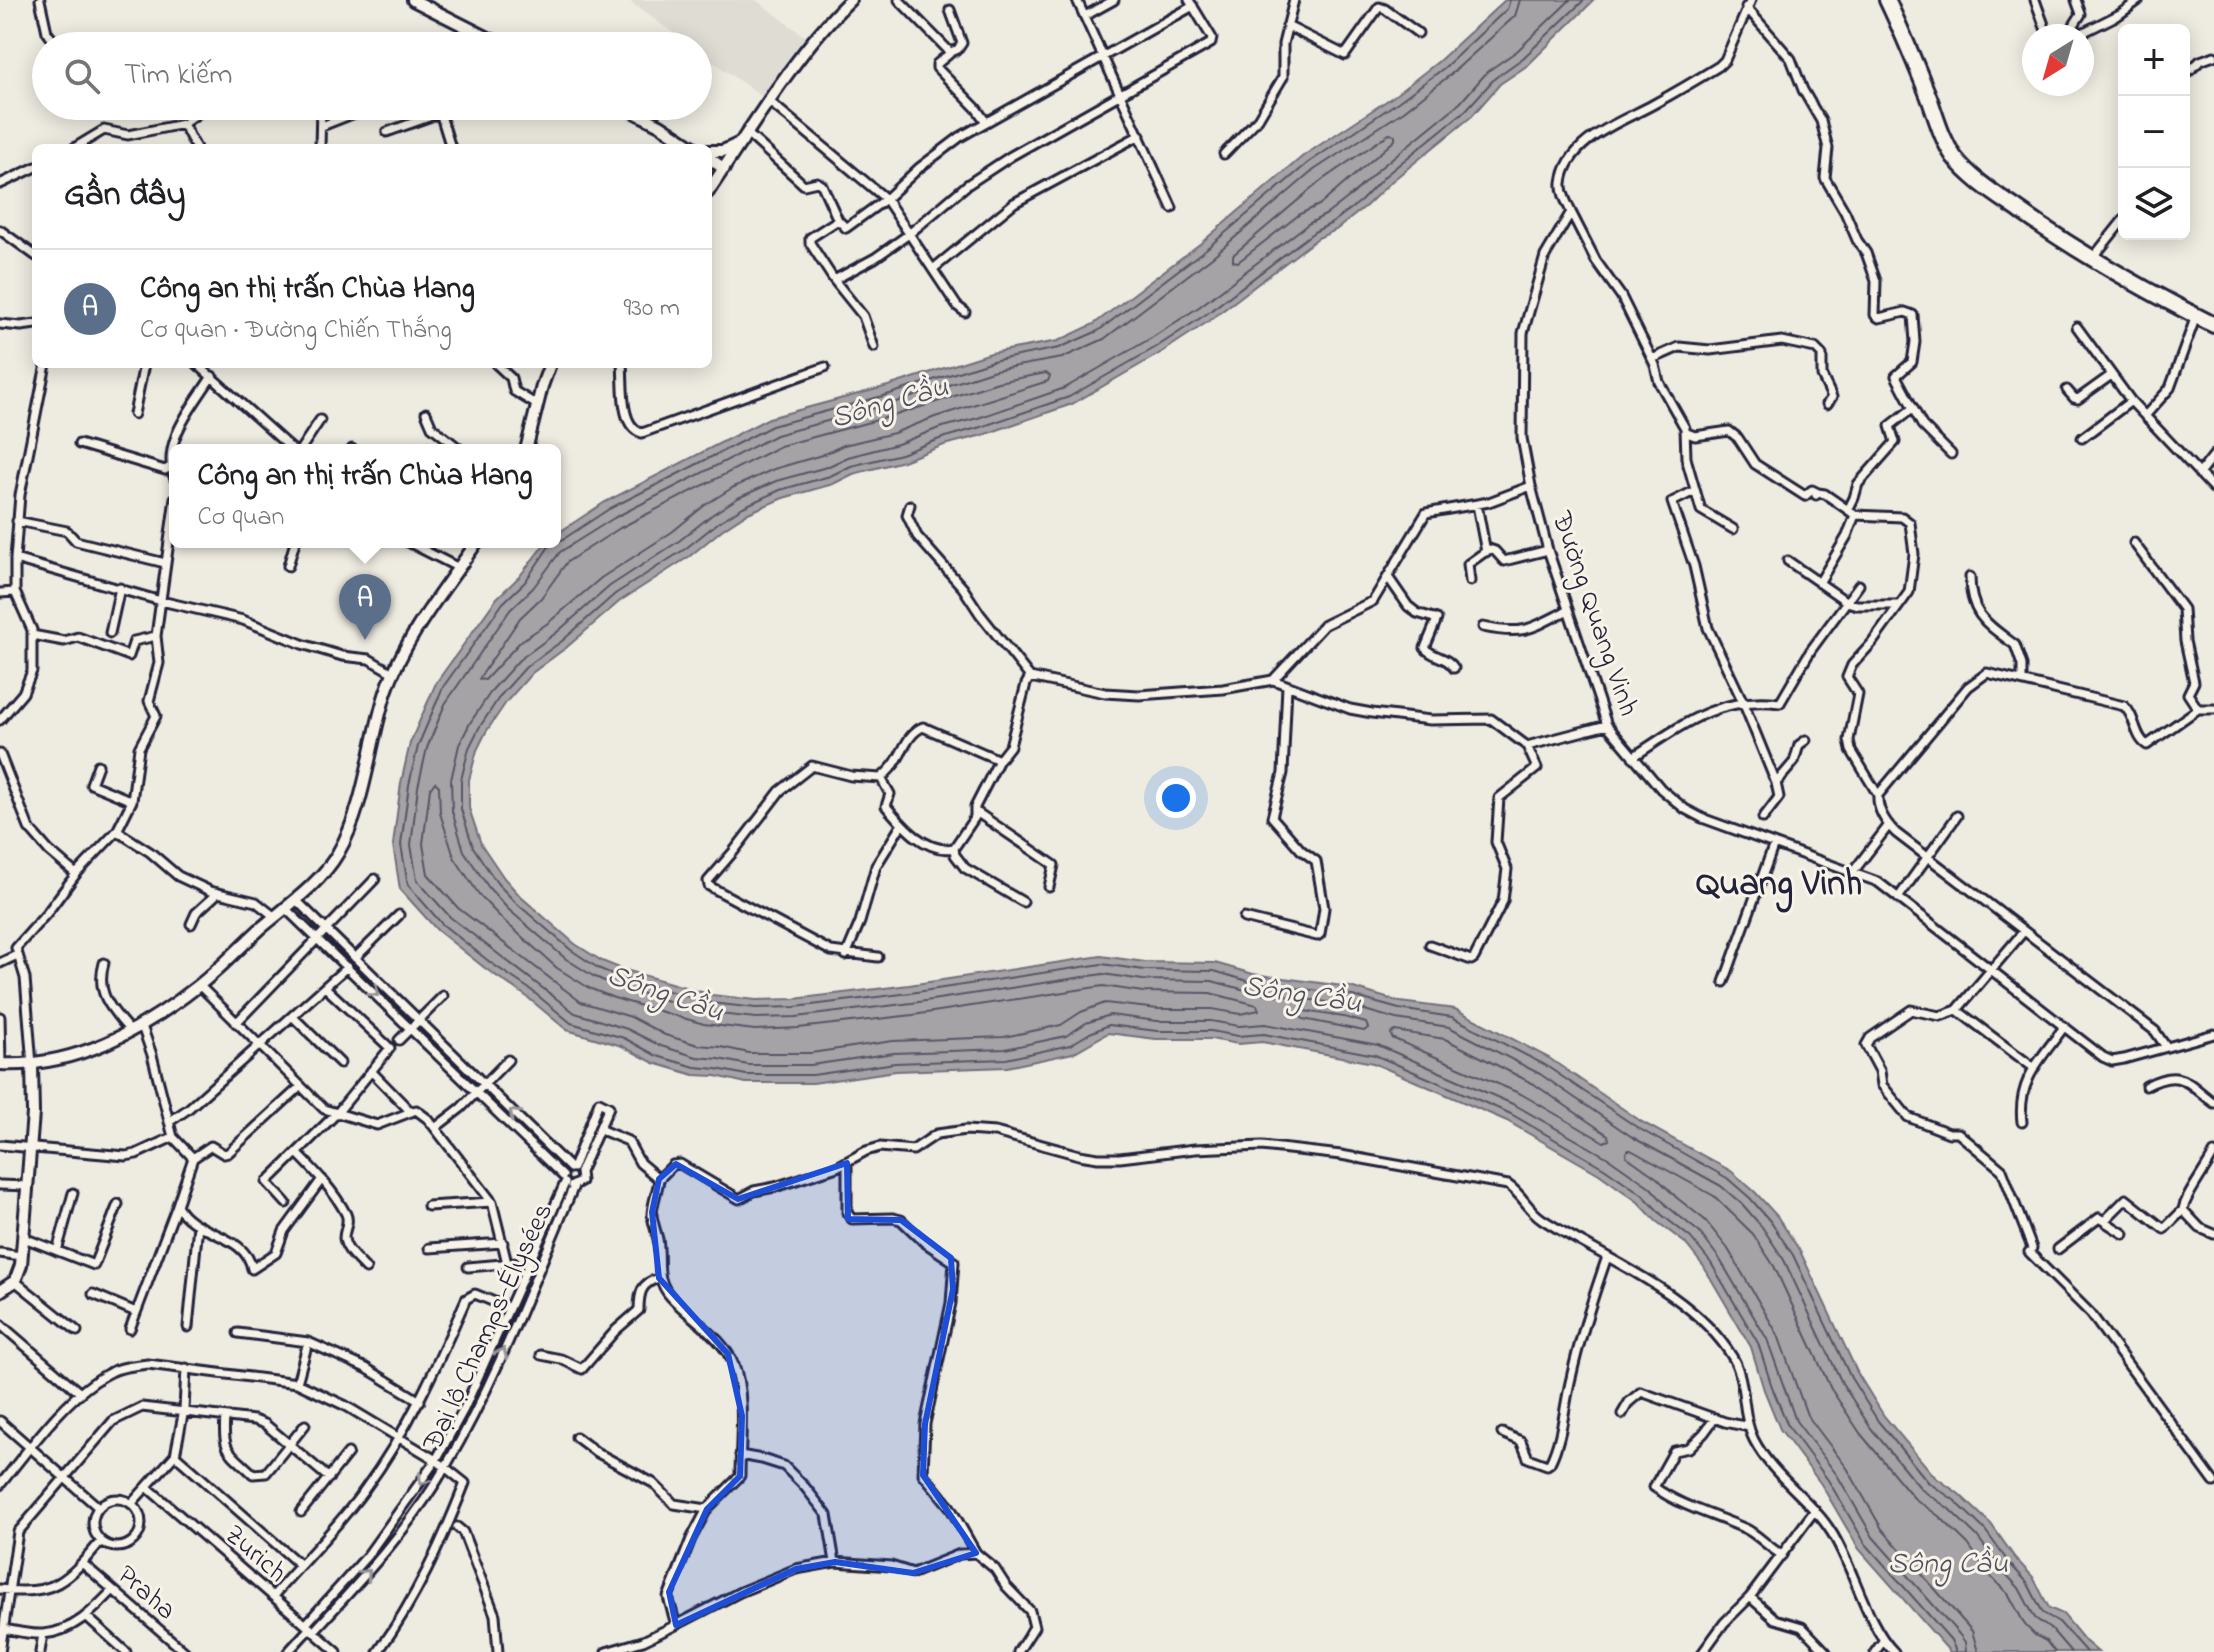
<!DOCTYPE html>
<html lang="vi">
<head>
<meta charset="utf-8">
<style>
  body { margin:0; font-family:"Indie Flower",sans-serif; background:#f6f6f6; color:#202124 }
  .controls { position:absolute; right:24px; top:24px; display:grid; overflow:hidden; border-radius:12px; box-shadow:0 4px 20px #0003 }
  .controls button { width:72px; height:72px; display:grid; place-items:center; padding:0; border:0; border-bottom:2px solid #e0e0e0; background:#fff; color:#202124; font:40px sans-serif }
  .compass { position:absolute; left:2022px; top:24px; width:72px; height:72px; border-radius:50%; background:#fff; box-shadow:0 4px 20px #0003; rotate:217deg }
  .you { position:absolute; left:1176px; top:798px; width:28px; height:28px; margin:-20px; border:6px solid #fff; border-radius:50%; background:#1a73e8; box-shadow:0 0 0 12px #1a73e833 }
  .badge { display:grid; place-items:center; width:52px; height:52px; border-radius:50%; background:#d1495b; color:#fff; font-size:26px; font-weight:700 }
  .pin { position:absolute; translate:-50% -66px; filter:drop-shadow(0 2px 4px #0008) }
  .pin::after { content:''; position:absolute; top:42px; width:28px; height:24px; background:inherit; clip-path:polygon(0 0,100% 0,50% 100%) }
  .popup { position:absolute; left:169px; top:444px; width:392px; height:104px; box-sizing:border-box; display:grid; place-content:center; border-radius:12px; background:#fff; filter:drop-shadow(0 2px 6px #0005); font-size:26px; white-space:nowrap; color:#757577 }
  .popup b { font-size:30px; color:#202124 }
  .popup::after { content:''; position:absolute; left:50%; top:100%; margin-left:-16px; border:16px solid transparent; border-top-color:#fff }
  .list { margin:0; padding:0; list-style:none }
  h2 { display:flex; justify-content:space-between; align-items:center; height:104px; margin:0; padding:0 32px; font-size:34px }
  h2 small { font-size:26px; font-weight:400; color:#757577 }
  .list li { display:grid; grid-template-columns:52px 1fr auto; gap:24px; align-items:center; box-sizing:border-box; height:120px; padding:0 32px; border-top:2px solid #e0e0e0 }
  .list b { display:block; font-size:30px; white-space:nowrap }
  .list p { margin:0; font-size:26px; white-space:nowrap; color:#757577 }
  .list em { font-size:26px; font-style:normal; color:#757577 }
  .icon { flex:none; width:44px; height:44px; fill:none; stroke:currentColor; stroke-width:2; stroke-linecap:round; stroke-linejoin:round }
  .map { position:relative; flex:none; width:2214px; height:1652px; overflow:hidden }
  .search { position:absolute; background:#fff; box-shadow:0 4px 20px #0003; left:32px; top:32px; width:680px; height:88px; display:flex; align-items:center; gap:20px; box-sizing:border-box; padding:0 28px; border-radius:44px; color:#757577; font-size:30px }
  .panel { position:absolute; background:#fff; box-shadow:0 4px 20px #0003; left:32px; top:144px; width:680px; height:224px; border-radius:12px }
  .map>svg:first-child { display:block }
  .built { fill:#dfdcd4 }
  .water { fill:#a6a3a6; stroke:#716f7b; stroke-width:2 }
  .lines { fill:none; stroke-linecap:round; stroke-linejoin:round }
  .shore { stroke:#575666; stroke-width:2 }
  .street-casing { stroke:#22223b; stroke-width:13 }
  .secondary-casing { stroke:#22223b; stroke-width:16 }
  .highway-casing { stroke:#22223b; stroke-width:20 }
  .street { stroke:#f7f3e8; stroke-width:7 }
  .secondary { stroke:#f7f3e8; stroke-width:10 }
  .highway { stroke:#f7f3e8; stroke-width:14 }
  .oneway { stroke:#97959a }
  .marked { fill:#1d4ed8; fill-opacity:0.2; stroke:#1d4ed8; stroke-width:6; stroke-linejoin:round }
  .labels { text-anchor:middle; stroke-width:6; stroke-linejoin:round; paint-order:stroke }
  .street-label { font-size:28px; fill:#22223b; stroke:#f7f3e8 }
  .water-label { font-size:30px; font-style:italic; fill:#504f60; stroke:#f7f3e8 }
  .district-label { font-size:36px; font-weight:bold; fill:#22223b; stroke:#f7f3e8 }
</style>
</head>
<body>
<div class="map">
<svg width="2214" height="1652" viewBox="0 0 2214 1652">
  <rect width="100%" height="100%" fill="#eeebe1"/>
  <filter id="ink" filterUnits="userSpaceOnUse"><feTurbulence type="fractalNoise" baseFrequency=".0125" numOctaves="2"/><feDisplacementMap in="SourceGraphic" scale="16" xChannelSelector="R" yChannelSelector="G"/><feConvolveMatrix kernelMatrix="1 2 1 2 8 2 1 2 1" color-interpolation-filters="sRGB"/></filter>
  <g filter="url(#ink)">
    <!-- built -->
    <path class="built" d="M628,0h128l51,38 -42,61 -67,-48v-5h-7z"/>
    <!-- water -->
    <path class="water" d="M1505,0h89l-66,65 -28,19 -28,32 -80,65 -26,25 -30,24 -18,8 -109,83 -47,31 -90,52 -89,31 -39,10 -41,16 -50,13 -20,10 -50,14 -37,16 -23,15 -33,27 -70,45 -53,46 -35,26 -25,28 -21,31 -9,18 -8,30v28l12,36 23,34 17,19 54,47 27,17 20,8 90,26 44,5 38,-1 115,-14 192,-29 44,6 70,1 38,11 97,13 50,15 55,7 94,49 93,64 89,49 24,21 22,24 23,35 58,123 26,42 51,61 24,17 32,30 24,34 18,19 16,31 14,6 22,27 13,11h-148l-91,-103 -38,-65 -41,-55 -16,-39 -13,-43 -47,-80 -19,-24 -29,-22 -18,-19 -39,-28 -92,-53 -134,-58 -111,-21 -24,2 -27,-5h-55l-48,-6 -35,20 -66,14 -111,4 -83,12h-67l-30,-7 -22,-1 -40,-12 -32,-17 -55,-16 -41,-34 -40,-27 -49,-39 -37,-41 -7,-44 8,-62 9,-40 26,-60 61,-85 22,-21 27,-35h9v-7l50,-33 164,-84 119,-32 103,-33 67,-12 36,-17 107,-81 102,-87 91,-60 45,-35z"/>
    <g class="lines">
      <!-- shore -->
      <path class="shore" d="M1520,0l-5,16 -65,59 -46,36 -90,59 -102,87 -108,82 -42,19 -67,12 -102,33 -117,32 -162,83 -54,34 -27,36 -23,22 -65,94 -18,44 -9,39 -7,58 6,35 33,37 125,96 52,16 34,17 36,11 22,2 29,6h63l83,-12 111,-4 61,-13 20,-13 24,-8 47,6h54l28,5 26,-2 113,21 137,60 95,54 40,28 18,20 31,25 20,26 48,81 29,82 41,54 36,62 86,97 6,8 1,10
        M1570,0l-53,51 -29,20 -28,32 -80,65 -26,25 -27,21 -19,10 -109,83 -46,30 -88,51 -87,30 -39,10 -41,16 -50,13 -21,10 -51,14 -38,17 -25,16 -34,27 -69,45 -54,47 -37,27 -27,30 -22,33 -11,22 -8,35 1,31 12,40 25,37 19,21 58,50 27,17 23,10 94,27 46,5 40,-1 116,-14 191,-29 40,6 69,1 37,10 98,14 49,14 53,8 91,47 92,63 89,49 22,19 19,22 22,33 58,123 28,44 52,63 26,18 29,28 24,33 18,19 16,30 18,13 18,21
        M1584,0l-61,58 -28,20 -29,32 -80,65 -25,26 -29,22 -18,9 -109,83 -47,31 -89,51 -88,30 -39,11 -41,16 -50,12 -21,10 -50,14 -37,17 -24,15 -34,27 -70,45 -53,47 -36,26 -26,29 -21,32 -10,20 -8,32v29l12,38 24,36 18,19 56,48 27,18 21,9 92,26 45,5 39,-1 115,-14 192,-29 42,6 70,1 37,11 98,13 50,14 53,8 93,48 93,63 89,50 23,20 20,23 23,34 58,123 27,43 51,62 25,17 31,30 24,33 18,19 16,31 16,9 27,30
        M1389,134l6,1v5l-74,64 -21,10 -62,48 -5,-1v-6l89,-75z
        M1046,373l4,3 -2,5 -113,36 -41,16 -50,12 -22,10 -48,14 -42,19 -27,17 -33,27 -71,46 -53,45 -27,18 -36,39 -6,-1 41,-61 21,-20 26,-36 53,-34 160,-82 116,-31 102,-33z
        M555,541l7,-1 47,-31 163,-83 118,-32 102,-33 67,-13 39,-17 108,-82 102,-86 90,-61 46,-34 63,-59 3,-9
        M552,542l-27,40 -22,21 -60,84 -25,59 -9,39 -8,60 7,40 34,39 49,39 40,27 40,33 53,15 33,18 38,11 22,2 29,6h67l82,-12 111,-4 64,-14 20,-12 19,-8 48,6h54l27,5 26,-2 111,21 136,59 93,54 39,27 19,20 29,23 20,25 47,80 14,44 16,39 40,54 37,63 86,97 5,12
        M435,782l4,4 1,27 14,44 26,39 22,23 55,49 32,20 25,10 90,26 51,6 43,-2 115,-13 190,-29 40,6 67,1 47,12 2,5 -19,4 -28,-5h-54l-53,-6 -24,9 -20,13 -57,12 -111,4 -82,12h-62l-28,-6 -23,-2 -33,-10 -34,-18 -50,-15 -123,-94 -30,-34 -5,-30 7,-55z
        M1304,1011l40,6 22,6 2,5 -4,3 -61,-12 -3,-4z
        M1395,1031l50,8 89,45 74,51 1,5 -5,2 -83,-48 -129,-56 -1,-5z
        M1978,1652l-6,-21 -90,-102 -35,-61 -40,-53 -29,-80 -50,-86 -23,-29 -28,-22 -20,-20 -31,-22 1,-6h4l83,46 39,38 21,32 57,123 29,44 54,65 26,19 28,27 23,33 18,18 16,30 10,10 11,6 9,11"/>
      <!-- street casing -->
      <g class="street-casing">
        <path id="street" d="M40,0l7,32 10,14
          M899,0l49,50 1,4 -12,10v4l39,40 10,14
          M1077,0l95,208
          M1751,0l-26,60 -6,6c-21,13 -43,26 -65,38 -32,18 -87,35 -92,79 -1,10 5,20 9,29l-26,44 -22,77 -1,105 9,48 17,64 59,175 54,64 24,20 17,9 176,64 225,175 9,4 12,-2 90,-25
          M2035,0l13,36
          M1746,7l45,52 12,31 18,31 7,27 -3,30 20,34 12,28 9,13 10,28 -1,34 4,3 26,-6 8,3 2,27 -3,20 -16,14 17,32
          M1085,16l29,-16
          M1287,26l58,29 34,-48 6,2 33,24
          M2067,36l14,-22 -5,-14
          M2076,36l44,-22 19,-14
          M949,53l9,-4 4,-6 -12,-33
          M2184,76l16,-15 14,-5
          M770,102l116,97 71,107 8,6
          M438,106l13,42
          M183,124l13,24
          M322,126l38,-15
          M387,132l53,-19
          M748,134l56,51 13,-3 5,3 16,35 8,8 40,-29 33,-31 41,-31 233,-131
          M74,148l30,-18 24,5 55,-11 15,-11 18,-7
          M320,148l1,-42
          M1224,154l34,-35 25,-42v-33l11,-44
          M0,184l36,-17
          M1571,212l25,49 25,35 34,69 4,17 26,46 1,30 15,52 32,19
          M838,220l-28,18v5l24,37 29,36 11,31
          M0,230l36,26
          M2092,259l32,-40
          M933,269l81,-66 126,-68
          M834,280l41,-22 34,-24 58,-49 44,-29 200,-113 1,-5 -23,-38
          M0,324l21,2 15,-2
          M2077,327l54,74 83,88
          M1652,359l27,-12 31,3 72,-9 33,7 7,7v21l10,21 -5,7
          M197,364l96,86
          M496,364l15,14 3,13 23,14
          M622,364c2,20 -3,63 20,69l183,-66
          M2067,390l7,8 4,1 32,-23
          M426,413l6,14 29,23
          M134,414l10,-50
          M2145,416l25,-28 26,-72
          M1687,433l8,3 34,-5 9,7 17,26 50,32 7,-6 6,3
          M2082,438l49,-37
          M79,444l86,26 5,-3
          M300,450l20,-30
          M352,450v-1
          M2199,474l15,-19
          M175,479c-16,-35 19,-74 37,-103
          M1694,491l-22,11 22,64 14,62 35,74 33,81
          M1816,495l2,-2 7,1 23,16
          M910,505l-3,10 10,21 46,52 17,26 50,63 75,16 34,2 84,-6 50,-9 51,-55 49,-24 53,-88 63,-11 42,-16
          M1477,505l9,47
          M17,521l50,10 9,10 89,22
          M408,542l51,26
          M2134,543l49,66 2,32 9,41 -6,12 10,15
          M15,559l146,42 82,19 59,24 40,12 27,3 24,14
          M1788,561l59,41 10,3h42
          M288,566l7,-24
          M1388,577l20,29 9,7 20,6 -12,29c8,10 22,8 29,20
          M1970,577c0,38 17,47 45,68l7,20v16
          M1470,581l-2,-17 21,-15 6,2 9,10 44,-11
          M1819,583l28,-47 8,-21
          M0,593l15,-1
          M1483,627c42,9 49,1 85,-17
          M110,633l10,-45
          M32,635l32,6 14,-4 51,19 5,-15 22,-5
          M1273,680l77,29 22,4 58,7 61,-1 36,27 80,-21
          M0,720l23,-27 9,-22v-41l-17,-38v-33l5,-64 26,-131
          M0,754l29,74 20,23 27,23
          M1633,757c49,-32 86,-62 147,-54l31,-53 48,-65
          M98,765l-7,19 41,17
          M881,778l9,16 -4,12c16,19 40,48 68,42l21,-31v-10l24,-47 11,-14 16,-62 4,-7
          M1878,795l-27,-45 -2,-10 9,-46 -11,-17 5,-12 20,-22 37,-51 5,-38 -4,-31 -8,-6 -47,-2 -7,-5 6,-12 4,-14 37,-42 -5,-16 23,-18 9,17 29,29
          M975,811l79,54 -5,22
          M1763,818l16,-21 -3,-14 18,-21 5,-17 7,-5
          M117,831l33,21 28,24 32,15 46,11 19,15
          M954,848l1,7 10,13 58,34
          M1853,872l36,-47
          M1898,898l59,-82
          M295,899l275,269
          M286,909l277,267
          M1244,918l73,18 3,-2 4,-26 -8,-47 -15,-11 -29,-33 11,-44 4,-87
          M191,924l5,-11 22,-20
          M2024,931l-67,79 -17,6 -29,-6 -41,28 -4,7 14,26 2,14 26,32 41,16h9l44,37 30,78
          M1430,945l41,15 3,-2 29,-57 4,-32 -11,-27 3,-44 38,-30 -10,-22
          M846,955l14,-33 16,-56 26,-42
          M878,957l-47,-6 -122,-65 -1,-5 26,-30 46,-60 32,-25 39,10 30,2c5,-5 10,-9 14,-15 9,-13 13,-30 28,-36l76,33
          M355,958l44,-43
          M0,963l17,-8
          M104,963c-9,31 8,47 27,69
          M1724,982l50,-138
          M199,985l125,124 53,16 39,-15 12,9 64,83 15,61
          M1957,1010l77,58
          M0,1017l1,47
          M293,1017l47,46
          M236,1023l139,-144
          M142,1026l10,29 21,82 20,21 -16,47c16,31 69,28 75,64l24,-16 8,-22 38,-52
          M399,1040l44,-44
          M2166,1047l-11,-16 -259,-198c-10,-10 -19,-24 -18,-38l90,-108 19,-14 137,33c12,10 10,31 23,39l51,-36h16
          M32,1065l-7,-87 -9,-30 31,-35 29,-39 41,-43 15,-30 7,-53 17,-32 -7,-15 10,-38 -3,-27 19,-138
          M371,1071l40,41
          M2146,1086c35,-18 40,-4 68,17
          M169,1122l19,-13 159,-142
          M2022,1122c-5,-42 19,-63 42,-95
          M435,1128l26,-20 47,-48
          M599,1129l29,12 12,22 19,16c-1,11 -7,25 -7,36 1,8 4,16 6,24 4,22 -4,40 13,58 20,22 52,40 63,68 12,30 6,78 6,111l-33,33 -16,30 -23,58 8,28 -33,16 -37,11
          M0,1145l126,11 10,-2 37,-17
          M2214,1153c-7,15 -30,45 -31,57l17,18 14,6
          M298,1154c18,18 36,37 48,60 4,9 -2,15 -2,24 1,12 14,22 22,31
          M193,1158l18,-12 13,8 4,-1 73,-67
          M847,1163v50l5,6 41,-1 8,2 23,22 30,20 -3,41 -26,121 -2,50 27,33 26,46 19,16 11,17 24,25 4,16 -16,25
          M659,1179l14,-14 7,-1 59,35 15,-8 21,-4 62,-20 29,-16 14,-4 33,3 24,-16 29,-4 29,2 84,23 19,3h22l75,-9 67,-3 79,9 167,30c14,9 20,25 34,34 62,40 151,73 191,139 14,24 8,57 21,82 19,37 57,59 78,93 22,35 34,91 62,119
          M0,1185l28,1
          M572,1186l9,-5 -1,-9 29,-65 -10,-5 -26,66
          M286,1203l-19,-21 71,-70 52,-64 -64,-60
          M428,1206l64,-4
          M2105,1220l21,-21 38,30 19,-19
          M24,1238l70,27 24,-61
          M429,1248l74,-5
          M2058,1249l41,-31 25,16
          M57,1251l16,-58
          M2029,1252l62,62 123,168
          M0,1253l21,3
          M468,1267l46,-4
          M15,1281l62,50
          M93,1294l43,18
          M0,1324l80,69
          M188,1327l10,-102
          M130,1329l47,-124
          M238,1333l70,9 58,26 54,33
          M541,1355l20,4 21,10 34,-39 23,-20c0,-17 2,-27 20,-32
          M297,1383l11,-41
          M1622,1414l7,-12 12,-10 84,30 24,5
          M225,1417c-3,35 4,34 28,57l13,-1 39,-48
          M1715,1418l-11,15 -15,15 -15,3 -20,36c28,20 61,28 92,42 11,5 23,19 36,26
          M0,1421l98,86
          M1502,1433l19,8 7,17 19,7 3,-2c13,-26 14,-57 21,-85 9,-41 22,-81 36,-121
          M576,1437l20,15 57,31 21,21 33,5
          M175,1455l125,110
          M740,1455l22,4 22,7 21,21 22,28 8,47
          M0,1485c30,-37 68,-92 111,-113 11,-6 25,-6 37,-8l149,19 49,23 90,54 29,23c-24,61 -49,116 -87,169
          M147,1487l190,165
          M93 1523a24 24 0 1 1 48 0a24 24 0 1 1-48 0Z
          M132,1503l43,-48 9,-45 2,-42
          M301,1512l47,-59
          M457,1527l6,5 32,83 3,37
          M82,1563l103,89
          M0,1589c54,9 69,-10 101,-48
          M273,1596c31,-36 65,-69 92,-107 43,-58 72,-124 101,-190l9,-5 34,14
          M1750,1597l25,22 27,8 24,25
          M87,1617l39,35
          M306,1624l61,-68 69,-96 28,-51 101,-226
          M676,1625l64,-33 56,-23 39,-7 56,4 22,7 47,-19 16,-1
          M4,1629c12,2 27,6 39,5 30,-2 51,-24 70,-44
          M314,1631c48,-52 98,-105 133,-167 51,-87 87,-185 127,-278
          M0,1652l18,-120 95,-111 29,-14 112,13 11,4 64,54
          M40,1652l3,-18
          M288,1652l22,-24
          M1703,1652l21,-29 26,-26 65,-87
          M1875,1652l8,-11"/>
      </g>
      <!-- secondary casing -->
      <g class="secondary-casing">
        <path id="secondary" d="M413,0l91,46
          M622,106l38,19 35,23
          M708,151h15l19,-9
          M708,157l16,12
          M708,192c41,-61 89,-141 142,-192
          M526,450l16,-64 8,-22
          M0,1064c74,4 141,-33 198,-78 22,-17 41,-38 62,-57 27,-23 60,-45 78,-76 28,-48 31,-109 48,-161 17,-53 60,-105 91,-150
          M0,1291l15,-10 6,-16 12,-152 -1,-48"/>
      </g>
      <!-- highway casing -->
      <g class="highway-casing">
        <path id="highway" d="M1887,0c15,31 28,63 41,95 8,21 13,43 26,62 17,22 43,38 66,54 62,44 126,80 194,114"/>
      </g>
      <!-- street -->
      <use href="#street" class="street"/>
      <!-- secondary -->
      <use href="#secondary" class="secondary"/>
      <!-- highway -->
      <use href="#highway" class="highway"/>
    </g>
    <!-- one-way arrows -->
    <defs><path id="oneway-chevron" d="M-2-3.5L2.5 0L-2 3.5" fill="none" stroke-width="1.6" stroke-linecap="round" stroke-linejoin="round" transform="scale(2)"/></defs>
    <g class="oneway">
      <use href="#oneway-chevron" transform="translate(374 992) rotate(44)"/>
      <use href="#oneway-chevron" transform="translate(514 1114) rotate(-136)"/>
      <use href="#oneway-chevron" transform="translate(502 1353) rotate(-66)"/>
      <use href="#oneway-chevron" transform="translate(423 1480) rotate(124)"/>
      <use href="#oneway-chevron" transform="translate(366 1574) rotate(-47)"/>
    </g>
  </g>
  <!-- marked area -->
  <path class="marked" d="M847,1163l1,56 53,1 50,38 2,31 -28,135 -2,51 53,78 -63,20 -78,-11 -39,7 -120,56 -7,-33 38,-83 33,-33 2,-60 -14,-62 -69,-76 -7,-66 7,-33 17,-15 62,35z"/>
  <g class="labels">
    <!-- street labels -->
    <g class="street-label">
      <text transform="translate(1597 613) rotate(71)" y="10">Đường Quang Vinh</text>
      <text transform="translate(486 1326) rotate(-65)" y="10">Đại lộ Champs-Élysées</text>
      <text transform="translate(257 1552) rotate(41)" y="10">Zurich</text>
      <text transform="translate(148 1591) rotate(41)" y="10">Praha</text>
    </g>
    <!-- water labels -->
    <g class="water-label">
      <text transform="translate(889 401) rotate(-16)" y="10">Sông Cầu</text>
      <text transform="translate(666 992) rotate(19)" y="10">Sông Cầu</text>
      <text transform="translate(1302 993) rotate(9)" y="10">Sông Cầu</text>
      <text x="1948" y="1572">Sông Cầu</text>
    </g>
    <!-- district labels -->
    <g class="district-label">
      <text x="1779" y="894">Quang Vinh</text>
    </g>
  </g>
</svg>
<div class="controls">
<button>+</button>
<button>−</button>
<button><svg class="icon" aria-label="layers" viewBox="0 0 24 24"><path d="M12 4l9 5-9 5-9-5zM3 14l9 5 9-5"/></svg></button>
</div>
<svg class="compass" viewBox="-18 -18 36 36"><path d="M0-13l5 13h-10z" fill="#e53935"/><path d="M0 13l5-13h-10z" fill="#757577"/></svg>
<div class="you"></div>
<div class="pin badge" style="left:365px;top:640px;background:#5c6f8a">A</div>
<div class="popup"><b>Công an thị trấn Chùa Hang</b>Cơ quan</div>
<div class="search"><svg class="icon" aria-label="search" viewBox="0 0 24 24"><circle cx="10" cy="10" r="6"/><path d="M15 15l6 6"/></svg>Tìm kiếm</div>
<section class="panel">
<h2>Gần đây<small></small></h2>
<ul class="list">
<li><span class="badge" style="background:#5c6f8a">A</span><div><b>Công an thị trấn Chùa Hang</b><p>Cơ quan · Đường Chiến Thắng</p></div><em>930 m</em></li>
</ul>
</section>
</div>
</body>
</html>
